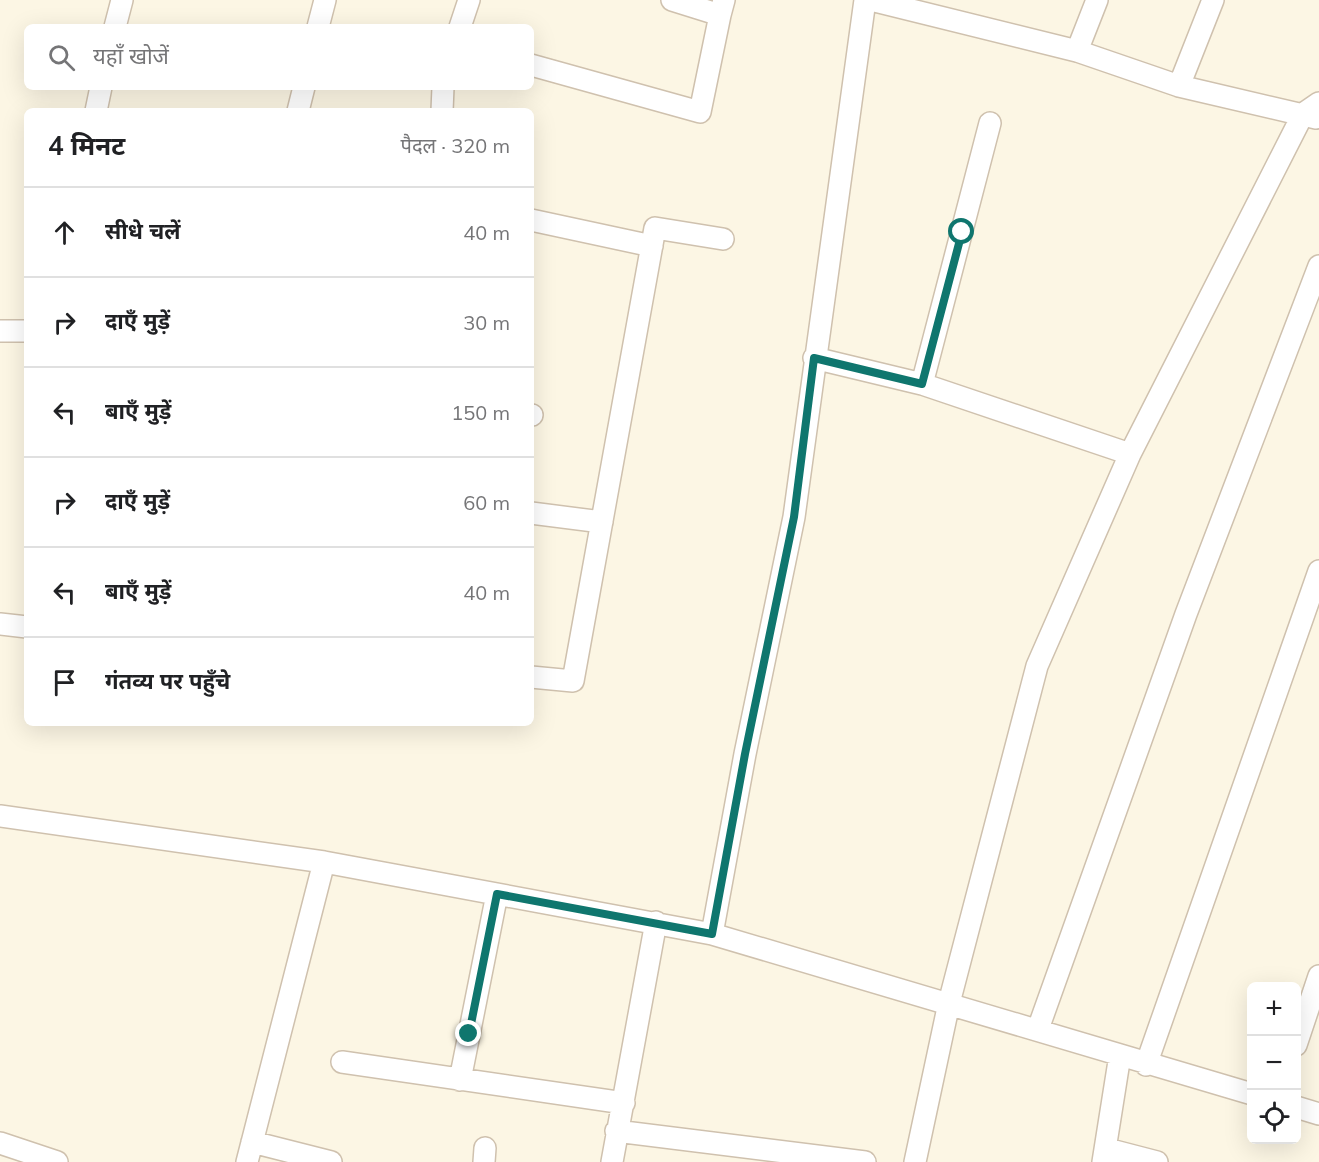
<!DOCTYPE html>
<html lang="hi">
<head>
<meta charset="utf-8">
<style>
  body { margin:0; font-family:Mulish,"Noto Sans Devanagari",sans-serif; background:#f2f2f2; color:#202124 }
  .controls { position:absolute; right:18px; bottom:18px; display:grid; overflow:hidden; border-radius:9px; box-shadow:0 6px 24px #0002 }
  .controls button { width:54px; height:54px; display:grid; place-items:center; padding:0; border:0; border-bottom:2px solid #e0e0e0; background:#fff; color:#202124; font:30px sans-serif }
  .stop { position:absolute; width:18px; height:18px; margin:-14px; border:4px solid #0f766e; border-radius:50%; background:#fff }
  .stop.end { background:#0f766e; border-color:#fff; box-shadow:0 2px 6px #0008 }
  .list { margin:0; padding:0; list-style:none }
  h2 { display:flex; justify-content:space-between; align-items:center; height:78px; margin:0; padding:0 24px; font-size:26px }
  h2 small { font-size:20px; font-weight:400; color:#757577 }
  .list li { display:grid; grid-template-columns:39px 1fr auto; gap:18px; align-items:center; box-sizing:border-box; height:90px; padding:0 24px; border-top:2px solid #e0e0e0 }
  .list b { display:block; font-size:22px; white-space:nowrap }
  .list em { font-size:20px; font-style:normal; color:#757577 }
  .icon { flex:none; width:33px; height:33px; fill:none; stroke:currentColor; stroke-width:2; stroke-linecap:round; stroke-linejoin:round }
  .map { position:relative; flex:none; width:1319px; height:1162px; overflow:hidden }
  .search { position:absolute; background:#fff; box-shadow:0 6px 24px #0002; left:24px; top:24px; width:510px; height:66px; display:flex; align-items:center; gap:15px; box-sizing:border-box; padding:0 21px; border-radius:9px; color:#757577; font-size:22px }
  .panel { position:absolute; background:#fff; box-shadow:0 6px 24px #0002; left:24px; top:108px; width:510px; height:618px; border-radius:9px }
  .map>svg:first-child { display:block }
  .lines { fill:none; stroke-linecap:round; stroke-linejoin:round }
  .minor-casing { stroke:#cfc1ae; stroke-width:24 }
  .minor { stroke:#fff; stroke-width:21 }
  .route { stroke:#0f766e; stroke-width:8 }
</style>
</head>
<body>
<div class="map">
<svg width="1319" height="1162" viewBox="0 0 1319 1162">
  <rect width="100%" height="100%" fill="#fcf6e4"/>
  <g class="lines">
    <!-- minor casing -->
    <g class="minor-casing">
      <path id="minor" d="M672,0l48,15 4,-15
        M871,0l206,51 102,35 137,32
        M115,27l7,-27
        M318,27l7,-27
        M460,27l9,-27
        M1077,51l20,-51
        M531,65l169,47 20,-97
        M1179,86l34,-86
        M96,111l5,-24
        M298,111l6,-24
        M442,111l1,-24
        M531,220l121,26
        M0,331h27
        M814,358l108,26 208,70
        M922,384l68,-261
        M531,415h1
        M531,513l71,9
        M0,624l27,3
        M531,677l42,4 82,-453 68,11
        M0,816l324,46 388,72 540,160
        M712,934l33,-180 49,-237 71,-517
        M1038,1029l148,-415 133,-348
        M1296,1045l23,-69
        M342,1062l282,41
        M1146,1065l173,-494
        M460,1080l37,-186
        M1296,1107l23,7
        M616,1131l249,31
        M252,1142l79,20
        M0,1143l57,19
        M1107,1149l50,13
        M247,1162l77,-300
        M484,1162l1,-14
        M612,1162l44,-240
        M915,1162l34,-159 88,-337 93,-212 173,-340 16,-11
        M1103,1162l17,-107"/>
    </g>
    <!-- minor -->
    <use href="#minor" class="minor"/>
  </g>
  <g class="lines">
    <!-- route -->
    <path class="route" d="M469,1034l28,-140 215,40 33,-180 49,-237 20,-159 108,26 40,-152"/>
  </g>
</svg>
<div class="controls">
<button>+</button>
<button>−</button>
<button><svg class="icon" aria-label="locate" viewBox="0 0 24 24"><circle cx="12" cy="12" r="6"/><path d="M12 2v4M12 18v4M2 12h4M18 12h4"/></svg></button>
</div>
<div class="stop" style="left:962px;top:232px"></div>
<div class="stop end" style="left:469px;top:1034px"></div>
<div class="search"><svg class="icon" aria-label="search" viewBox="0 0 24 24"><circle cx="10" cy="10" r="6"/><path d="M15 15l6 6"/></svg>यहाँ खोजें</div>
<section class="panel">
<h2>4 मिनट<small>पैदल · 320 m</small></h2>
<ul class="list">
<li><svg class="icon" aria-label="ahead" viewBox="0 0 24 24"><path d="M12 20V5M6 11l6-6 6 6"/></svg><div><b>सीधे चलें</b></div><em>40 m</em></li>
<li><svg class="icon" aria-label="right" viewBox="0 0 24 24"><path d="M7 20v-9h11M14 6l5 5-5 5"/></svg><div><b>दाएँ मुड़ें</b></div><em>30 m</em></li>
<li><svg class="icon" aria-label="left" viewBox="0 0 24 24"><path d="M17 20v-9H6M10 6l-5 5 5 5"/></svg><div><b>बाएँ मुड़ें</b></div><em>150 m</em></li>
<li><svg class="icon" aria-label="right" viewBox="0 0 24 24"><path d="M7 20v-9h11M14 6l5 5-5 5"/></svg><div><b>दाएँ मुड़ें</b></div><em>60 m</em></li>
<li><svg class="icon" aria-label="left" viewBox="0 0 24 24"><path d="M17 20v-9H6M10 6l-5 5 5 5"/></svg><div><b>बाएँ मुड़ें</b></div><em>40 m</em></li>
<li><svg class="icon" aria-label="arrive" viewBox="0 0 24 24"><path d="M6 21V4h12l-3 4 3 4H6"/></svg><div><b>गंतव्य पर पहुँचे</b></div></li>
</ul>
</section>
</div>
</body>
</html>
